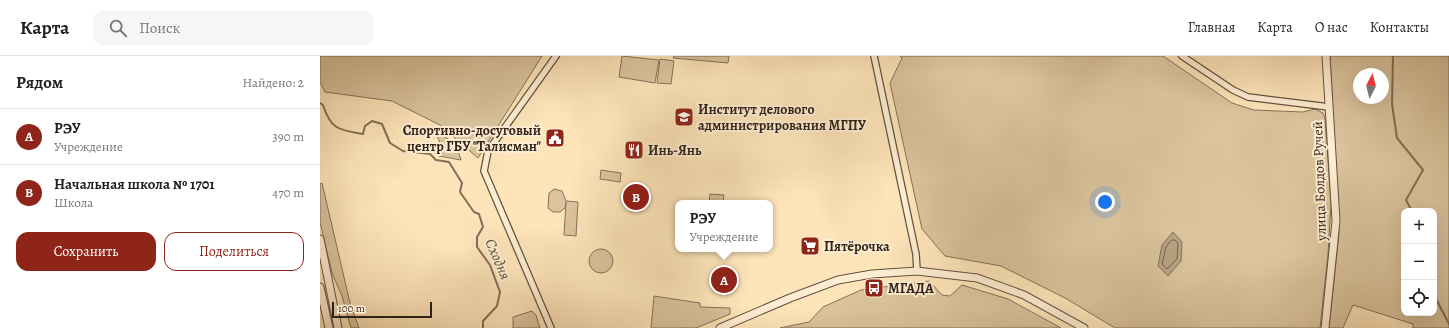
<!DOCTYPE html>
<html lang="ru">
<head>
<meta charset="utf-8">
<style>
  body { margin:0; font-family:Alegreya,serif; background:#f6f6f6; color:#222 }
  .controls { position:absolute; right:12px; bottom:12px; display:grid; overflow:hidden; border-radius:8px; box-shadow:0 4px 16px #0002 }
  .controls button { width:36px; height:36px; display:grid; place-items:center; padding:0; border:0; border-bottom:1px solid #e0e0e0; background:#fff; color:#222; font:20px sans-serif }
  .compass { position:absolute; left:1033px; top:12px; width:36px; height:36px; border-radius:50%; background:#fff; box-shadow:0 4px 16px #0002; rotate:7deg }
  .scale { position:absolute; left:12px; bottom:10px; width:100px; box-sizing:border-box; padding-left:4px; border:2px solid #2f2217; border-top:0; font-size:11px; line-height:14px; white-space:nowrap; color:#2f2217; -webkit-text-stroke:3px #feedd2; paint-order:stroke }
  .you { position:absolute; left:785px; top:146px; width:14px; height:14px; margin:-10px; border:3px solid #fff; border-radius:50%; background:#1a73e8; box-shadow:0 0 0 6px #1a73e833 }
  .badge { display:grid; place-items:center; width:26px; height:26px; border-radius:50%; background:#8f2418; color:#fff; font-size:13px; font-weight:700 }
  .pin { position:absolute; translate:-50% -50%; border:2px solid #fff; box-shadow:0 1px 4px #0006 }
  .popup { position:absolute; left:355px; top:144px; width:98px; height:52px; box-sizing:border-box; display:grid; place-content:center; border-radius:8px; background:#fff; filter:drop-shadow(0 1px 3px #0005); font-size:13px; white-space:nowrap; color:#767676 }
  .popup b { font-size:15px; color:#222 }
  .popup::after { content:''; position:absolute; left:50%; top:100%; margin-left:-8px; border:8px solid transparent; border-top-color:#fff }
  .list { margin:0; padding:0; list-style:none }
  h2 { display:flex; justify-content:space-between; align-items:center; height:52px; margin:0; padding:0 16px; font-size:17px }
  h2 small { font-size:13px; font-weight:400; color:#767676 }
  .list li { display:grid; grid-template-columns:26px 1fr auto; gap:12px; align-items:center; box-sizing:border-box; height:56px; padding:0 16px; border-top:1px solid #e0e0e0 }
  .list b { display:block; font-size:15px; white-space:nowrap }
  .list p { margin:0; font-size:13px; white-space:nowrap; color:#767676 }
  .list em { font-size:13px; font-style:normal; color:#767676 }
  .actions { display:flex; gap:8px; padding:12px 16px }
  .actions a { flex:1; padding:9px 0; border:1px solid #8f2418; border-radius:12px; text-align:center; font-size:14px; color:#8f2418 }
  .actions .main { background:#8f2418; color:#fff }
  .icon { flex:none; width:22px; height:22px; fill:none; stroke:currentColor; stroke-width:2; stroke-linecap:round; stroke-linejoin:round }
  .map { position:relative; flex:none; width:1129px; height:272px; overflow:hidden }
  header { display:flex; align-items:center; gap:24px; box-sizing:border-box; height:56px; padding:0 20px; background:#fff; border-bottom:1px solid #e0e0e0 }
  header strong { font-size:19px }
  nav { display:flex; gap:22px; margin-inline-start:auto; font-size:14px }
  .search { width:280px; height:36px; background:#f6f6f6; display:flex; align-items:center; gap:10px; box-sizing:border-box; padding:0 14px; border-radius:12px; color:#767676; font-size:15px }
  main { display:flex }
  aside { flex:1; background:#fff }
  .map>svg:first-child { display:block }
  .green { fill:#dac39d; stroke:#84725a; fill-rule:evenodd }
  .water { fill:#b7a282; stroke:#816f57 }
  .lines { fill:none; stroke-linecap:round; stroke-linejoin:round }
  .shore { stroke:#73624c; stroke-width:1 }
  .stream { stroke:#816f57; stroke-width:2 }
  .minor-casing { stroke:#625240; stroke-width:8 }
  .tertiary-casing { stroke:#625240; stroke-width:9 }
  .minor { stroke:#feedd2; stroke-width:5.5 }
  .tertiary { stroke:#feedd2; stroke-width:7 }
  .labels { text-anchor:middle; stroke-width:4; stroke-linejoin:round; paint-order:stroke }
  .poi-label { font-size:14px; font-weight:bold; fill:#2f2217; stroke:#feedd2; text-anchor:start }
  .street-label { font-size:14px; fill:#2f2217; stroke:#feedd2 }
  .water-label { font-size:15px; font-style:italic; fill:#5f4f3c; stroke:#feedd2 }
</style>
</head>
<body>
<header>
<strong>Карта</strong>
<div class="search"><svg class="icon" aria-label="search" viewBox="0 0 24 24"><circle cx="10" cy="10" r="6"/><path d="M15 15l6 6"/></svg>Поиск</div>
<nav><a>Главная</a><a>Карта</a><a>О нас</a><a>Контакты</a></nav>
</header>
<main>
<aside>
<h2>Рядом<small>Найдено: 2</small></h2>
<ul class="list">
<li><span class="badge">A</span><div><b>РЭУ</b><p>Учреждение</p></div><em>390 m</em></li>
<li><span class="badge">B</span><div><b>Начальная школа № 1701</b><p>Школа</p></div><em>470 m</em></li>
</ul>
<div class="actions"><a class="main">Сохранить</a><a>Поделиться</a></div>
</aside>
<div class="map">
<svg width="1129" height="272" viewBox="0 0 1129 272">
  <rect width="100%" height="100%" fill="#fde4b9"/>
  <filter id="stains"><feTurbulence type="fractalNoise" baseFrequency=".005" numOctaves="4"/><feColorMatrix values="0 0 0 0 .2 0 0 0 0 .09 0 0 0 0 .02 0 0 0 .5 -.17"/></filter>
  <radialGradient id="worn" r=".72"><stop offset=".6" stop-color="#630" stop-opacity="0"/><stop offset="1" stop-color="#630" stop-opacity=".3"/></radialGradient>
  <!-- green -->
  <path class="green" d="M0,0h222l-64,102 -38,-33 -48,-24 -67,-9 -5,-10z
    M302,0l37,4 -4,23 -36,-6z
    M354,0h55l-1,7 -55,-5z
    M580,0h263l69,47 22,7 49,2 12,-3 8,4 2,5 6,86 -3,50 -8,74h-205l-50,-30 -64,-32 -56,-10 -23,-27 -32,-146 12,-25z
    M1010,0h119v272h-36v-4l-60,-19 -10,23h-14l10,-94zM1039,18h24v24h-24zM1084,155h30v102h-30z
    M340,3l14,2 -3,23 -14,-1z
    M114,74l22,14 5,16 -22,-4 -8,-5 3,-8 6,-1z
    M281,114l20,3 -1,9 -20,-3z
    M2,127l28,120 9,25h-8l-9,-32 -10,-23 -12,-51v-38z
    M234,133l8,2 4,10 12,1 -2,34 -12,-1 2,-33 -1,6 -5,4h-7l-5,-4 1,-15z
    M390,138l14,1 -1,8h-14z
    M269 205a12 12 0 1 1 24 0a12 12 0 1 1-24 0Z
    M609,225l13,14 8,1 12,-11 46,14 53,29h-281l29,-6 14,-15 38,-17z
    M334,240l46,7v4l30,1v6l-34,14h-45z
    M212,255l4,4 4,13h-27v-11z"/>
  <!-- water -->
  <path class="water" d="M853,176l9,10 -1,19 -13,15 -10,-10 4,-21z"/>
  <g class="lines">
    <!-- shore -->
    <path class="shore" d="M852,184h3l3,3 -1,16 -10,10 -5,-5 4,-17z"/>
    <!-- stream -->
    <path class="stream" d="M1073,0l-1,48 5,34 26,32 -17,30 6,11
      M0,47l3,2c8,25 16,25 40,29l2,-8 7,-5 10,3 8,19 13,8 27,3 6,6 13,2 13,21 -2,9 14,20 5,2 4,13 -6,10v10l13,18 10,27 -3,14 -14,15v7
      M1114,239l15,29"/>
    <!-- minor casing -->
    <g class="minor-casing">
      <path id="minor" d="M554,0l42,198 1,17
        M862,0l51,34 15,7 81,10
        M231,272l-67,-157 4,-20 68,-95"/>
    </g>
    <!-- tertiary casing -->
    <g class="tertiary-casing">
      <path id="tertiary" d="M0,183l18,89
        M0,231l9,41
        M400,272l70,-30 48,-18 34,-6 45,-3 60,7 47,17 60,33
        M1005,272l11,-107 -10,-165"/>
    </g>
    <!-- minor -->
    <use href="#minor" class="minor"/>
    <!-- tertiary -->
    <use href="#tertiary" class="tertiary"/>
  </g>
  <!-- icons -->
  <defs>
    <g id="university-square" transform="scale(1)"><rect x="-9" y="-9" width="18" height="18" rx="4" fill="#8f2418" stroke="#feedd2"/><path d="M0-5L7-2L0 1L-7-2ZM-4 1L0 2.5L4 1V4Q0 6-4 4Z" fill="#fff"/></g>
    <g id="civic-square" transform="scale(1)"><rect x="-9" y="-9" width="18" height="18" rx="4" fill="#8f2418" stroke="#feedd2"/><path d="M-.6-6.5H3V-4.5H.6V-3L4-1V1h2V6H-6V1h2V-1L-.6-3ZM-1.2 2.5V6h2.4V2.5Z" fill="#fff"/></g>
    <g id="restaurant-square" transform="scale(1)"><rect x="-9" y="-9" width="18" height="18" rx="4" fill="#8f2418" stroke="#feedd2"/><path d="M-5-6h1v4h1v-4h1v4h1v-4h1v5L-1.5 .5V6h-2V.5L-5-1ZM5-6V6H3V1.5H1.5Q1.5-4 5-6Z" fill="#fff"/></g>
    <g id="supermarket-square" transform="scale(1)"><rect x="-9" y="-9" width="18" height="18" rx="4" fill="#8f2418" stroke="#feedd2"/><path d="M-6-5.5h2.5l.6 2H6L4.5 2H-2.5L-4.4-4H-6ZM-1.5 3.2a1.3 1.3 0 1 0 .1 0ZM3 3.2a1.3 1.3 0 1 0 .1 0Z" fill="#fff"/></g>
    <g id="bus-square" transform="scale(1)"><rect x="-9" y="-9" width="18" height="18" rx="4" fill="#8f2418" stroke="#feedd2"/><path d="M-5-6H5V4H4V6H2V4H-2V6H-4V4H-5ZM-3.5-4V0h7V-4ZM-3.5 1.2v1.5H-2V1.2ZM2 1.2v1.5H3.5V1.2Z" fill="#fff"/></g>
  </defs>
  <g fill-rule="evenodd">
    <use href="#university-square" x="364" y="61"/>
    <use href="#civic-square" x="235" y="82"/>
    <use href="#restaurant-square" x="314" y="94"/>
    <use href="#supermarket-square" x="490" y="190"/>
    <use href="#bus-square" x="554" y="232"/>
  </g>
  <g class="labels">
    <!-- poi labels -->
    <g class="poi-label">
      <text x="378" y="58">Институт делового<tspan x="378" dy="16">администрирования МГПУ</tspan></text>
      <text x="221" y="79" text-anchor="end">Спортивно-досуговый<tspan x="221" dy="16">центр ГБУ "Талисман"</tspan></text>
      <text x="328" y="99">Инь-Янь</text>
      <text x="504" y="195">Пятёрочка</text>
      <text x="568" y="237">МГАДА</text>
    </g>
    <!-- street labels -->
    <g class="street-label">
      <text transform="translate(999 125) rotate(-92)" y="5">улица Болдов Ручей</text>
    </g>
    <!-- water labels -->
    <g class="water-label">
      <text transform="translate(178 203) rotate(67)" y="5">Сходня</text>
    </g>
  </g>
  <rect width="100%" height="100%" filter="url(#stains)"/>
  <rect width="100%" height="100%" fill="url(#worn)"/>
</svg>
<div class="controls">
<button>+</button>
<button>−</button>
<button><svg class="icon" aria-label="locate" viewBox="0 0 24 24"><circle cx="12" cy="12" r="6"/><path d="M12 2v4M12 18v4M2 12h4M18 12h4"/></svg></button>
</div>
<svg class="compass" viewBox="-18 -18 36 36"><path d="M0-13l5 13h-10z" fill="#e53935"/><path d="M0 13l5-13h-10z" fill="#767676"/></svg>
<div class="scale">100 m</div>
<div class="you"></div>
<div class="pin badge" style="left:404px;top:224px">A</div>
<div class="popup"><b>РЭУ</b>Учреждение</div>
<div class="pin badge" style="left:316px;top:141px">B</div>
</div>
</main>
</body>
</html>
